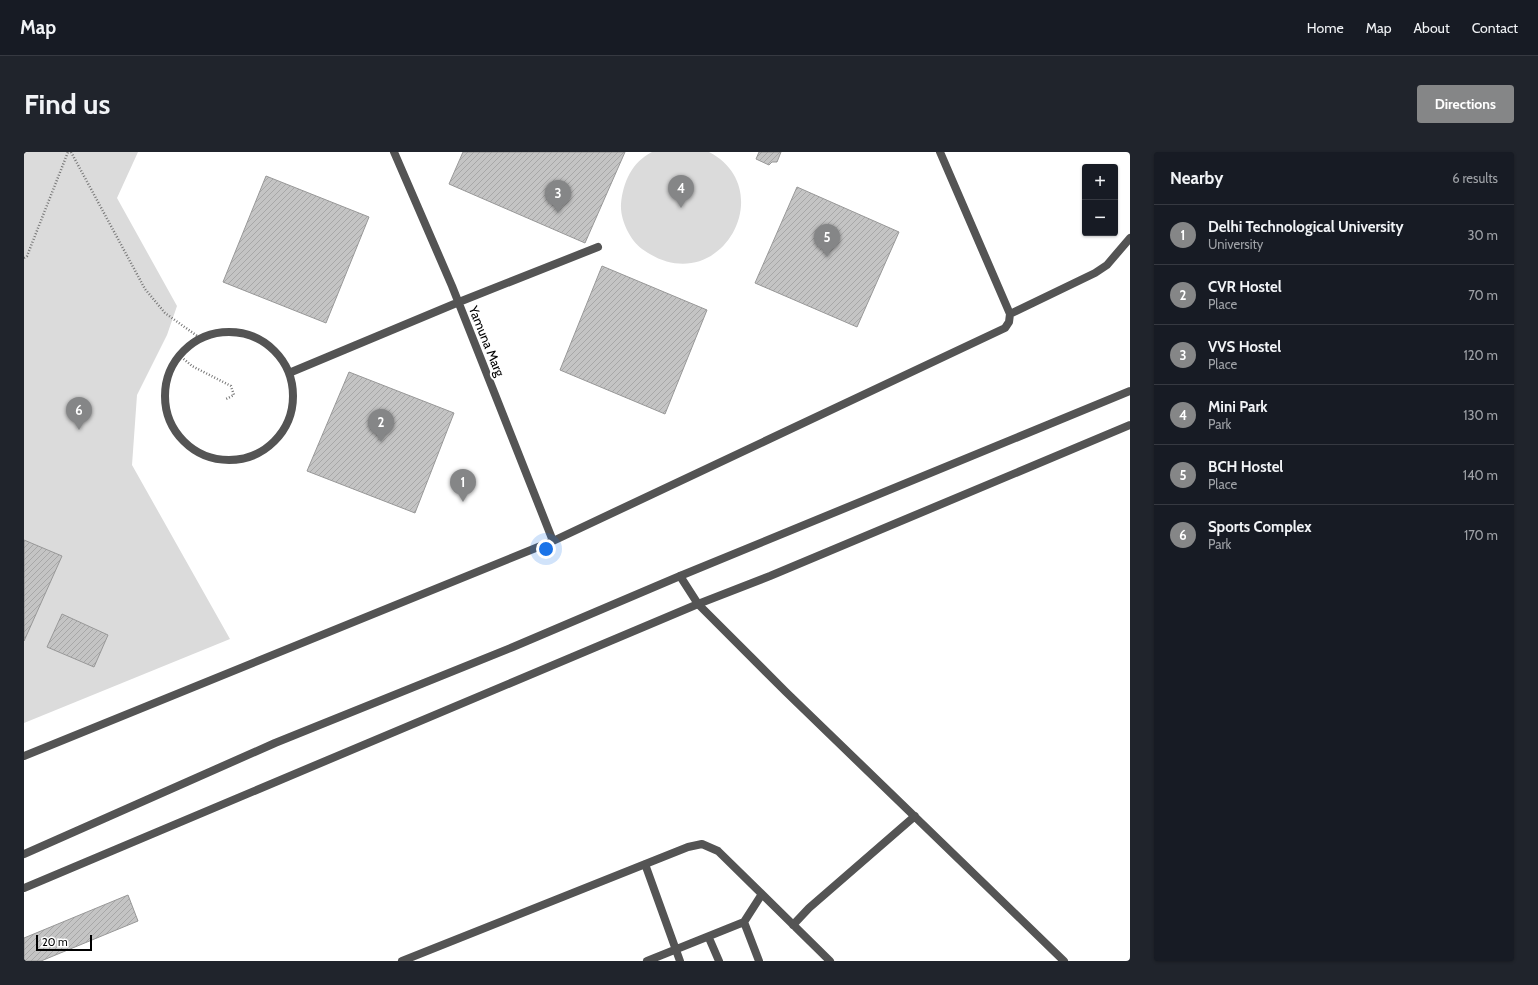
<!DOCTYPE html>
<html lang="en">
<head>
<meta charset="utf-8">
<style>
  body { margin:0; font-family:Cabin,sans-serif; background:#20242c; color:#f1f3f6 }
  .controls { position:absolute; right:12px; top:12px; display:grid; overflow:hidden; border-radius:4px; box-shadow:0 1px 3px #0004 }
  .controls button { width:36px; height:36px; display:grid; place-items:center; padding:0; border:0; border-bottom:1px solid #363941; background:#171b24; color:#f1f3f6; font:20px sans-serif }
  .scale { position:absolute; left:12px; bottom:10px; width:56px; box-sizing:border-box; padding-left:4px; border:2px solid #000; border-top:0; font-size:11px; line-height:14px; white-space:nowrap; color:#000; -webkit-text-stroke:3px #fff; paint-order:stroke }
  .you { position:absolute; left:522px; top:397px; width:14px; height:14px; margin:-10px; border:3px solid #fff; border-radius:50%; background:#1a73e8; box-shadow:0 0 0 6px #1a73e833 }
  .badge { display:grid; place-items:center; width:26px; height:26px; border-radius:50%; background:#858687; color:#fff; font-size:13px; font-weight:700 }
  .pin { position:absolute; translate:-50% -33px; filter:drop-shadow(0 1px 2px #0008) }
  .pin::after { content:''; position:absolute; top:21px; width:14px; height:12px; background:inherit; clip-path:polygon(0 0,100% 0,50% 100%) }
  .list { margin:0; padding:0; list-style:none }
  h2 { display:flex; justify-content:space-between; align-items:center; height:52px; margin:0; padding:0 16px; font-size:17px }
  h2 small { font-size:13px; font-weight:400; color:#9ea1a6 }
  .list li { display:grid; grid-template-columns:26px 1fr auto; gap:12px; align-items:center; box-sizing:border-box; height:60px; padding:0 16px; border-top:1px solid #363941 }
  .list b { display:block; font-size:15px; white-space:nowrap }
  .list p { margin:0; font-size:13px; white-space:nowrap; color:#9ea1a6 }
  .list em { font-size:13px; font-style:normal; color:#9ea1a6 }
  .map { position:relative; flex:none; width:1106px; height:809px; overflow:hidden; border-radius:4px }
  header { display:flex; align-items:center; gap:24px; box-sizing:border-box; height:56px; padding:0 20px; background:#171b24; border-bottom:1px solid #363941 }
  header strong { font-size:19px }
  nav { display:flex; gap:22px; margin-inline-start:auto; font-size:14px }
  .intro { display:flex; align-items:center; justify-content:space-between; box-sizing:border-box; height:96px; padding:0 24px }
  h1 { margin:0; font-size:28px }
  .button { padding:10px 18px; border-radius:4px; background:#858687; color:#fff; font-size:14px; font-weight:700 }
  main { display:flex; gap:24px; padding:0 24px }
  aside { flex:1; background:#171b24; border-radius:4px; box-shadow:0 1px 3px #0004 }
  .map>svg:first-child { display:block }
  .green { fill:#dbdbdb }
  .building { fill:url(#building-hatch); stroke:#989898 }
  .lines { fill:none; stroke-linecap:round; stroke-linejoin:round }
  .path { stroke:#767676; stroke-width:2.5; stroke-dasharray:1 2; stroke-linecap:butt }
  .service { stroke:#545454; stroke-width:8 }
  .minor { stroke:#545454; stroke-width:8 }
  .tertiary { stroke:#545454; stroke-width:8 }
  .labels { text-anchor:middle; stroke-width:4; stroke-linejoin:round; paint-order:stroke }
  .street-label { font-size:13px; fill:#000; stroke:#fff }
</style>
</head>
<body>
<header>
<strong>Map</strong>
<nav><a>Home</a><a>Map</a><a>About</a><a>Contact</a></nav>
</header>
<div class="intro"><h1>Find us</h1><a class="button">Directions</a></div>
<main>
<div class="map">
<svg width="1106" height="809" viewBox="0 0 1106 809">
  <defs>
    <pattern id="building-hatch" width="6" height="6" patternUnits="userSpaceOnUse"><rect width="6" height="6" fill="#c4c4c4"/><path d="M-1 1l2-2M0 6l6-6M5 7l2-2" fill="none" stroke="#a7a7a7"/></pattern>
  </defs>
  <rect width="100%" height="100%" fill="#fff"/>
  <!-- green -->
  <path class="green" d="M0,0h114l-21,46 60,108 -10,29 -30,60 -5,70 98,174 -206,84z
    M628,0h57c73,38 9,152 -67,97 -12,-9 -22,-29 -21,-45 2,-22 11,-42 31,-52z"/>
  <!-- building -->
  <path class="building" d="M439,0h162l-40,91 -136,-59z
    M735,0h22l-4,10h-5l-3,3 -13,-6z
    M242,24l103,41 -43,106 -103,-41z
    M773,35l102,45 -42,95 -102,-44z
    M578,114l105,44 -42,104 -105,-44z
    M325,220l105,41 -39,100 -108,-42z
    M0,388l38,16 -38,85z
    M38,462l46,21 -14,32 -47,-20z
    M104,743l10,26 -97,40h-17v-23z"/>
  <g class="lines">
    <!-- path -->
    <path class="path" d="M47,0l74,137 20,24 35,25
      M0,106l3,-2 41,-104
      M155,203l13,11 39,20 3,9 -8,4"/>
    <!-- service -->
    <path class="service" d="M370,0l58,134 101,255
      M986,162l85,-41 12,-8 23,-27
      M141 244a64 64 0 1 1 128 0a64 64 0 1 1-128 0Z
      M265,221l170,-71 139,-55
      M0,604l529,-215 452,-213 4,-6 1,-8 -70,-162"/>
    <!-- minor -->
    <path class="minor" d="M656,424l18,28 88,88 278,269
      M621,712l35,97
      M720,770l18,-28
      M769,773l16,-17 106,-92
      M685,786l10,23
      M378,809l286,-114 14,-3 16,7 112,110
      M623,809l97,-39 15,39"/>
    <!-- tertiary -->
    <path class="tertiary" d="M0,702l251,-111 238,-96 167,-71 450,-185
      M0,736l674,-284 72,-28 360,-151"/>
  </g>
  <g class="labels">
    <!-- street labels -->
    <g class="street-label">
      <text transform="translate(463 189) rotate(68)" y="5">Yamuna Marg</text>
    </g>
  </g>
</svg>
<div class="controls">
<button>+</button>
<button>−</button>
</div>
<div class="scale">20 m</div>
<div class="you"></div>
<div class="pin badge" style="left:439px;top:350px">1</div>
<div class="pin badge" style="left:357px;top:290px">2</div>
<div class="pin badge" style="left:534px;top:61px">3</div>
<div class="pin badge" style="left:657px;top:56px">4</div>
<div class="pin badge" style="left:803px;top:105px">5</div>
<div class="pin badge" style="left:55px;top:278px">6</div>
</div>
<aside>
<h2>Nearby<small>6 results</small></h2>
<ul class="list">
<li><span class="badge">1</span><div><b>Delhi Technological University</b><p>University</p></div><em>30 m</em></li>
<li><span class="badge">2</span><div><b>CVR Hostel</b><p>Place</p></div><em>70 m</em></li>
<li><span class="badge">3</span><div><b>VVS Hostel</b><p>Place</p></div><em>120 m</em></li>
<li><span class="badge">4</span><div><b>Mini Park</b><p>Park</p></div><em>130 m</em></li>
<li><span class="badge">5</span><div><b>BCH Hostel</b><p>Place</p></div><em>140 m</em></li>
<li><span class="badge">6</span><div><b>Sports Complex</b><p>Park</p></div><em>170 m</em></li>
</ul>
</aside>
</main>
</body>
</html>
